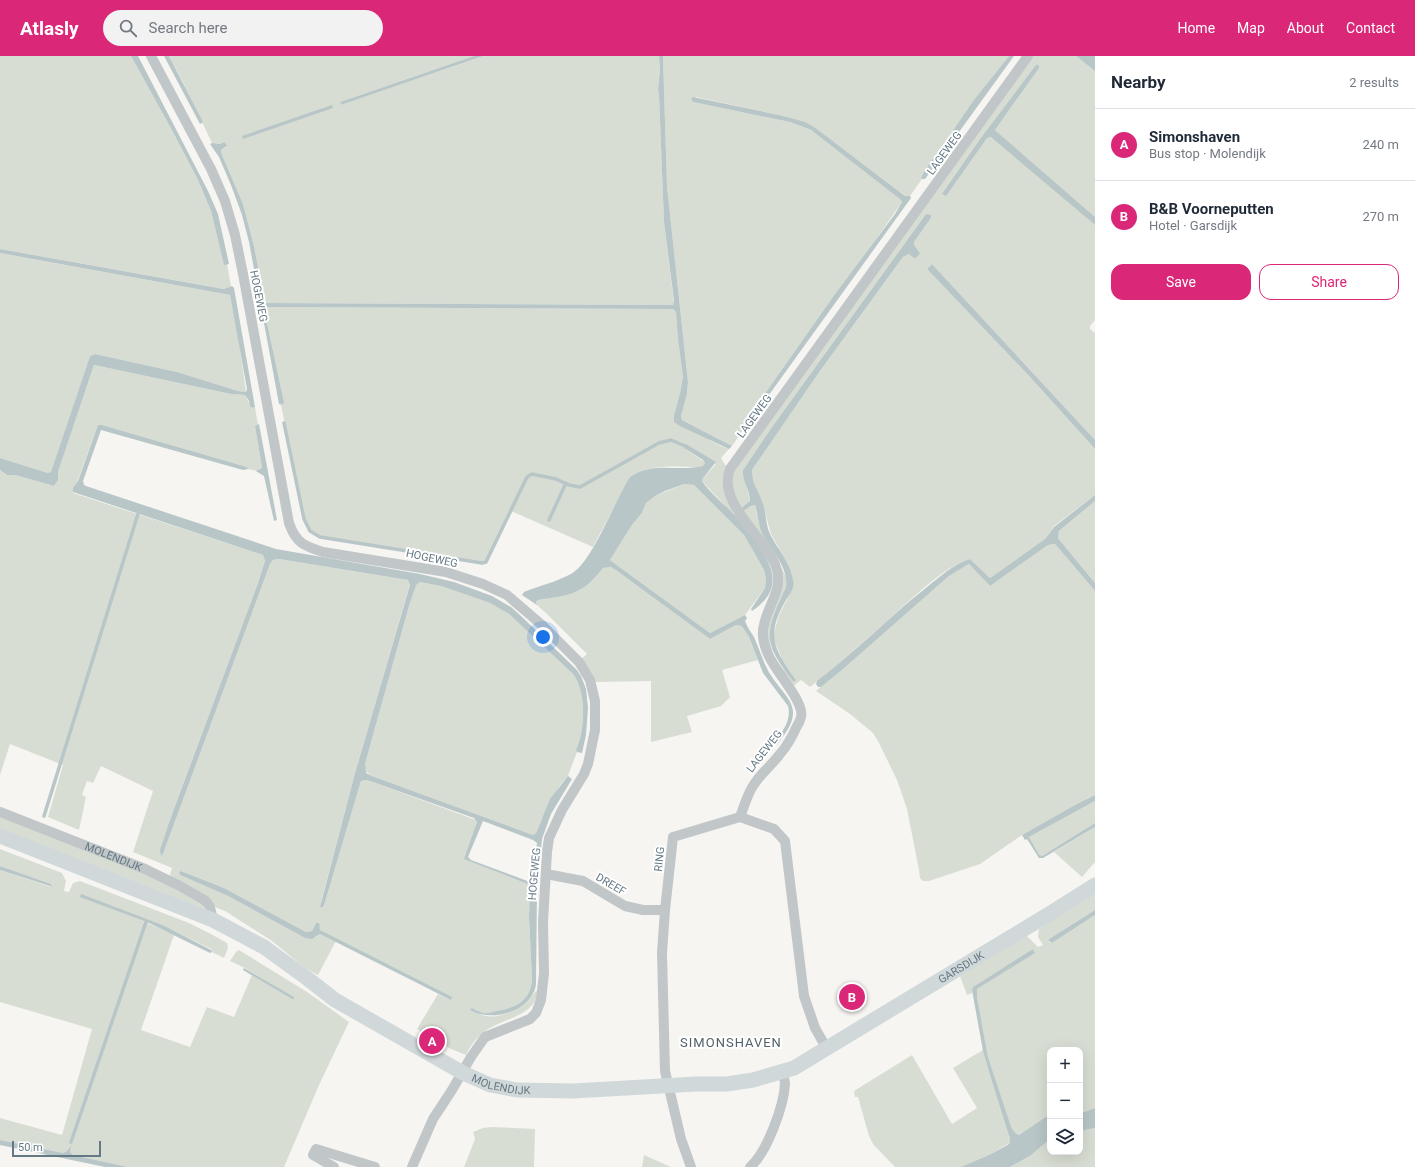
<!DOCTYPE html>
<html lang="en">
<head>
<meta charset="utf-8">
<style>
  body { margin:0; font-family:Roboto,sans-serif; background:#f2f2f3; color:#1f2937 }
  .controls { position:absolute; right:12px; bottom:12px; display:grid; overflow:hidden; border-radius:8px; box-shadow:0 4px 16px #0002 }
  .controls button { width:36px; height:36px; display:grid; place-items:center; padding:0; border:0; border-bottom:1px solid #e0e1e3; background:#fff; color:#1f2937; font:20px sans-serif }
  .scale { position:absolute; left:12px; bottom:10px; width:89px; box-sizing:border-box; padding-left:4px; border:2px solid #647984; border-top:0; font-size:11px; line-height:14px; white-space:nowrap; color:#647984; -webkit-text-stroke:3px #fff; paint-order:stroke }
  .you { position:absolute; left:543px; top:581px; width:14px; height:14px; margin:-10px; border:3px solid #fff; border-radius:50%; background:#1a73e8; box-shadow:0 0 0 6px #1a73e833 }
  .badge { display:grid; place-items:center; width:26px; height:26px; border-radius:50%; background:#db2777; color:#fff; font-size:13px; font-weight:700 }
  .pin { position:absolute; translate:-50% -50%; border:2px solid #fff; box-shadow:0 1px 4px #0006 }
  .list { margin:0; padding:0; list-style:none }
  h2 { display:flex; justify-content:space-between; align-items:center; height:52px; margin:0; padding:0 16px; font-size:17px }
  h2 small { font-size:13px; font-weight:400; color:#747a83 }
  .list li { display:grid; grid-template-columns:26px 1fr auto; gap:12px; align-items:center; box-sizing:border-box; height:72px; padding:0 16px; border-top:1px solid #e0e1e3 }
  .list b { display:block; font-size:15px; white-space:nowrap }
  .list p { margin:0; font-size:13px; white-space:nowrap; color:#747a83 }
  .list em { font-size:13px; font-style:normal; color:#747a83 }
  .actions { display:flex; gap:8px; padding:12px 16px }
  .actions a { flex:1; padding:9px 0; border:1px solid #db2777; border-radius:12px; text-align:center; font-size:14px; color:#db2777 }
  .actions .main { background:#db2777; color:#fff }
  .icon { flex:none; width:22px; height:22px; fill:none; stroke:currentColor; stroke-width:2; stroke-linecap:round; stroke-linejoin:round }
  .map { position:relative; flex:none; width:1095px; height:1111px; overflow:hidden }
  header { display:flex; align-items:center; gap:24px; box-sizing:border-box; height:56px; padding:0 20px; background:#db2777; color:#fff }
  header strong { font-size:19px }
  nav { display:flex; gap:22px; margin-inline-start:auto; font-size:14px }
  .search { width:280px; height:36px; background:#f2f2f3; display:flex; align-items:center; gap:10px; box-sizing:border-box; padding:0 14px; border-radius:22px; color:#747a83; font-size:15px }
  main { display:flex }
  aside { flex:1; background:#fff }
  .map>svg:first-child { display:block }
  .green { fill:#d8ddd3 }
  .water { fill:#b8c6c8 }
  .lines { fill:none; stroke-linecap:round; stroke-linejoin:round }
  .stream { stroke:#b8c6c8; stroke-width:3.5 }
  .minor { stroke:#c1c6c8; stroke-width:10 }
  .secondary { stroke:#d1d8da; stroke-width:15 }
  .labels { text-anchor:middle; stroke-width:4; stroke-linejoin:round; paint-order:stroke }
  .street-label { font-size:11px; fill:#647984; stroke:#fff }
  .quarter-label { font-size:13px; letter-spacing:1px; fill:#526169; stroke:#fff }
</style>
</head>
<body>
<header>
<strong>Atlasly</strong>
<div class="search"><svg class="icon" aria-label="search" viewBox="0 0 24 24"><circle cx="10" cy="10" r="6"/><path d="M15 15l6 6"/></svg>Search here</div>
<nav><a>Home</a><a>Map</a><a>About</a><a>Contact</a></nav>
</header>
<main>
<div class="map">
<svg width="1095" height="1111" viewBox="0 0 1095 1111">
  <rect width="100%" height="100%" fill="#f6f5f2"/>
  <!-- green -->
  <path class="green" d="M0,0h131l43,78 24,46 13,31 13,53h3l4,22 -6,3 -225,-40z
    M169,0h305l-134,46 1,3 142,-49h176l1,14 -2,18 1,6 5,128 10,82 -2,1 -407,-2 -11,-57 -11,-42 -21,-49 -1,-5 6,-3 -3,-5 -4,2 -8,-1 -30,-63z
    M663,0h346l-36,45 -36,53 -6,7 -10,16 1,2 -12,17h-5l-88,-67 -38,-14 -83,-18 -4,3 1,2 97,20 21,8 90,69 1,3 -170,244 -50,-26 -1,-4 6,-22 1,-12 -21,-196z
    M1032,0h44l19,15v146l-100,-87 44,-62 -52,70 4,-1 3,1 101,87v95l-5,6v3l5,4v107l-163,-176 -5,5 103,108 65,72v46l-41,31 -9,13 -55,39 -20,-19c-23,7 -44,27 -62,43 -33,29 -64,58 -98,85l-9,-7 -9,7 -24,-42 -1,-15 14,-48 -39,-70 9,-6 4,-1 4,19 26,51 2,6 -1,6c-12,27 -26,51 -6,78 4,6 11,10 16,15l-13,-19 -9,-21v-8l5,-17 13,-25 -4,-25 -17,-31 -9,-32 -10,-22v-10l68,-99 83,-114 6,-3 11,-1 -6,-8v-3l17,-24 -5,-4 -154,213 -29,43 7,31 -10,8 -9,-21 3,-17z
    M0,197l230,42 9,47 7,50 -8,-1 -61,-19 -82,-18 -5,2 -39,117h-3l-48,-15z
    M266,251l407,2 3,3 2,28 5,37 -3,16 -6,22c18,13 34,27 55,34l-8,9 6,10 8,44h-3l-3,-2 -27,-29 1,-3 13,-14 -32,-16 22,15 -3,3 -4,1c-23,0 -50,-4 -69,10l-37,70 -82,-36 -25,51 -4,1 -162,-26 -10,-6 -6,-12 -23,-114h2l1,-3 -20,-93z
    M94,309l137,29 14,1 7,13 3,-1 3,18 -3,1 7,42 -5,3 -9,-2 -1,-2 -145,-42h-4l-25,68 190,62 2,6 -7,22 -87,234 -10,38 2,-1 107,-290 3,-4 6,-1 129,21 2,4 -55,189 -34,129 2,5 38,-126 6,-1 109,40 1,2 -12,37 65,26 -1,33 3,61c-1,22 -17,29 -36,32 -4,1 -9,3 -12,2 -4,0 -9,-3 -12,-5 13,17 42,5 56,-7 3,-3 5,-7 8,-10l3,1c-6,24 -33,26 -51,37 -10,7 -17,15 -22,26l-15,-6 -34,-20 21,-35 12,6 -130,-70 -2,-7h-2l-4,8 -6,1 -82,-44 -43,-17 -2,1 1,3 48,21 77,42 11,-1 4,-3 16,7 -18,34 -13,-7 -33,-27 -47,-30 -8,-3 -11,-10 -34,-20 -2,-4 2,-6 -39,-16 20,-61 -52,-25 -8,17 -6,-2 -5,14 4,2 -7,33 -31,-13 15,-52 -53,-21 -10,31v-305l7,5h8l39,11 4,-6v-8z
    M684,428l10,1 50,50 20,35 2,9 -1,9 -20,27 -35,18 -92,-67 -8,-6 22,-35 10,-12 4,-10 9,-7z
    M1095,445v82l-37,-45 1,-7z
    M1055,488l40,47v204l-22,11 -51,29 -42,29 -51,17h-6l-3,-3 -1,-8 -12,-61 -10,-29 -18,-37 -6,-10 -23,-19 -34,-23 26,-21 107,-94 20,-12 21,22 58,-41z
    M611,511l5,2 94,70 26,-14 7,1 6,11 9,23 -36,10 8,27 -9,9 -34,10 5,16 -41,10v-61l-56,1 -15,-22 7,-6 -40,-40 -10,-9 -1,-3 2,-2c33,-5 44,-5 65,-32z
    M420,526l21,4 49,17 19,11 64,60c14,19 12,55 3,76l1,2 -9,24 -8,9 -19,35 -5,13 -3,2 -161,-59 -7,-5v-7l44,-158 7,-22z
    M1095,745v22l-53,33h-3l-10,-19z
    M0,760l140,54 65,34v3l-2,1 -203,-79z
    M1095,771v35l-13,15 -28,-25z
    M0,793l62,24 4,8 -2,10 5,1 4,-9 7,-2 109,42 22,11 16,9 1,5 -4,10 -12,-6 -1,-3 -46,-23 -85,-30 63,25 31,14 -33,95 49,17 17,-40 27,10 18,-42 40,24h2l-1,-2 -48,-29 -15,-7 6,-9 3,-2 68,42 42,30 -30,63 -35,82h-156l-55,-12 -3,-3 1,-6h-2l-2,5 -4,2 -63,-13v-22l62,17 30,-106 -92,-27v-132l51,17 2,-2 -2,-1 -51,-18z
    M1095,838v16l-46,29v3l3,1 43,-28v193l-11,4h-4v-62h-30v64l-31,21 -5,-2 -2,-4 -24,-72 -12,-65 1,-3 57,-38 -1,-2 -61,41v3l-5,2 -7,-19 63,-40h4l11,11 5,-2 -5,-8 1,-8 39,-26z
    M983,994l10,35 17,54 -1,4 -18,11 -30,13h-66l-22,-23 -4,-8 -11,-39h-3l-1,-6 58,-36 40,69 25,-16 -24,-40z
    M492,1071l43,2 -1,38h-70l11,-28 -2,-7 10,-4z
    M1095,1072v39h-85l20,-11 20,-17v13h30v-21z
    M644,1099l27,12h-29z"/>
  <!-- water -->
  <path class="water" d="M131,0h7l70,135 10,23 11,50 -5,1 -13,-54 -13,-31 -24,-46z
    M164,0h5l34,66 -3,2z
    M474,0h9l-142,49 -1,-3z
    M659,0h4l4,130 21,196 -1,12 -6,22 1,4 50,26 -3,3 -49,-23 -6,-4v-7l6,-22 3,-16 -5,-37 -2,-28 -3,-3 -407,-2 -2,2 20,93 -1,3 -4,-1 -30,-162 -7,-27 -11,-30 -12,-28 -9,-13 2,-1 8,1 4,-2 2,2 1,2 -6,4 1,5 21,49 11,42 11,57 408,2 1,-4 -10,-79 -5,-128 -1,-5 2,-19z
    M1009,0h5l-89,123h-3l-1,-2 10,-16 6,-7 36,-53z
    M1076,0h19v15z
    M1036,9h3v3l-44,62 100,87v8l-104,-88 -4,1 -41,58 -4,-2 39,-56z
    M693,41l86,18 26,7 12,7 88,67h5l1,2 -166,230 -2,-3 3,-4 87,-124 62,-83 7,-12 -2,-3 -89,-69 -21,-8 -97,-20 -2,-3z
    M332,49l1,3 -90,31 -1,-3z
    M926,158l5,1v3l-17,24v3l6,8 -3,4 -3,1 -5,-4 -6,3 -83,114 -68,99c0,16 7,20 11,34 3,10 3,21 7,30 8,16 20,28 23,46 2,8 -3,14 -7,20 -21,36 -12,49 10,80l-2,2c-33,-41 -29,-49 -8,-95 3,-20 -16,-38 -24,-54 -4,-9 -4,-19 -7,-28l-4,1 -9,6 -2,-3 10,-8c0,-11 -8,-20 -7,-31l29,-43z
    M0,193l224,40 8,-3 2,2 21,119 -3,1 -2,-2 -1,-5 -4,-6 -14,-1 -137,-29 -36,107v8l-4,6 -39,-11h-8l-7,-5v-12l48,15 3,-1 39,-116 5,-2 82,18 61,19 8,1 1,-3 -17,-94 -230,-42z
    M932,208l163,176v9l-65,-72 -103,-108z
    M259,368l18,96 -3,1 -10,-45 -8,-5 6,-3 -7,-42z
    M98,369h4l145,42 1,2 -5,1 -142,-40 -18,51 1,4 2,1 190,63 144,25 34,8 38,14 19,11 10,9 55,53 5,7 5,13 2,19 -2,27 -4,18 -5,-1 -1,-2c9,-20 11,-57 -3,-76l-64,-60 -19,-11 -49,-17 -21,-4 -4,3 -7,21 -44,158 1,9 6,3 161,59 3,-2 14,-34 18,-23 4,3 -21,35 -9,25 -2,21 -5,-2 2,-15 -4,-3 -50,-19 -15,36 3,3 59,22 2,-1 1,-10 5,2 -1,12 -1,99c-3,27 -45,39 -66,26l2,-2c3,2 8,4 11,5 4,1 9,-1 13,-2 19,-3 35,-10 36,-32l-3,-61 1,-33 -66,-26 13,-37 -3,-4 -107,-38 -6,1 -37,124 -1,2h-3l35,-134 55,-188 -2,-5 -129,-21 -6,1 -3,4 -107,290 -2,2 -1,-6 11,-33 87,-234 7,-22 -2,-6 -190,-63v-4l5,-7z
    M686,388l30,18 -13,16 -1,3c9,13 23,24 34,35 7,7 12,15 17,22 20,26 32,51 -1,73l-1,-2 14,-21 1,-9 -2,-9 -20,-35 -50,-50 -10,-1 -19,7 -10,5 -9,7 -4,10 -10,12 -22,35 8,6 92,67 35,-18 2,3 -2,3c2,6 6,11 9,16 6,14 10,28 18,40 6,10 20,22 21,34 1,13 -9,24 -16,34l-2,-2c7,-12 17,-23 13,-37l-25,-33 -14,-36 -7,-11 -6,-1 -26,14 -94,-69 -5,-3 -8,1c-21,27 -32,27 -65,32l-2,2 1,3 -15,-10 2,-3c15,-6 32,-10 47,-18 21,-11 44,-74 59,-97 22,-16 48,-5 73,-11l2,-3 -2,-3 -19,-12z
    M1095,439v6l-36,30 -1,7 37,45v8l-40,-47 -7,1 -58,41 -21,-22 -20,12 -107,94 -21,17h-3l-2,-3 1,-3c38,-29 72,-64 110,-94 14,-11 26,-23 43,-28l20,19 55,-39 9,-12z
    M1095,739v6l-66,36 10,18 3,1 53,-33v4l-52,31h-4l-12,-19 -2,1 -3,-5 51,-29z
    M0,810l51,18 2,3 -53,-17z
    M181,815l43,17 82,44 6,-1 4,-8h3l1,7 132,67 -1,3 -131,-66 -8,5 -7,-1 -77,-42 -48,-21 -1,-3z
    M81,838l84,32 46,24 1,2 -2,1 -61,-30 -69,-26z
    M1095,854v5l-43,28 -3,-2v-2z
    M1033,893l2,4 -58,36v8l11,60 24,72 3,4 4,2 31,-21v25l-20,17 -20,11h-49l30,-13 18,-10 1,-5 -17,-54 -10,-34 -11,-61 1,-3 5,-3z
    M244,912l50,29v2h-2l-49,-29z
    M1095,1052v20l-15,3v-19h4z
    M0,1084l63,13 4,-2 3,-5h1l-1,6 3,3 55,12h-23l-105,-22z"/>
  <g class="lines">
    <!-- stream -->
    <path class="stream" d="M284,367l20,96 6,12 10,6 162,26 4,-1 41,-85 5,-3 24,5 13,6 11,2 79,-44 12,-3 14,6
      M549,464l17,-37
      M44,760l94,-302
      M71,1086l75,-220"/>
    <!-- minor -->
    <g class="minor">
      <path d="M151,0l60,113 14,32 10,34 8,39 46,249c7,20 15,23 34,29l123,20 37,12 24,11 35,30 37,37 11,18 5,21v29l-7,34 -4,10 -22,36 -13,28 -2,14 -4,70 1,51 -3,27 -5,13 -6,6 -45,18 -14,20 -19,33 -19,29 -21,48"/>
      <path id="s1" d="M0,756l145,57 35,17 26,15 4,6 3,13"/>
      <path d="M740,761c4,-10 7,-22 13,-31 7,-12 19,-21 27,-32 7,-8 12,-17 16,-26 2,-3 4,-7 5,-11 4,-15 -27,-47 -33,-63 -4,-9 -7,-19 -4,-29 4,-22 21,-36 11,-61 -12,-29 -58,-61 -45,-95l298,-413"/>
      <path d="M546,818l37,7 42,25 18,4h22"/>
      <path d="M334,1111l-21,-12 3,-6 59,18"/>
      <path d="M691,1111l-10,-28 -16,-68 -3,-118 3,-43 8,-73 67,-20 34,12 11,12 19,155 11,32 12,21"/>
      <path d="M750,1111c17,-14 34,-62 35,-83 0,-4 -2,-8 -3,-12"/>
    </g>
    <!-- secondary -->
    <path class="secondary" id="s2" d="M0,780l213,84 51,27 44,32 27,21 128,73 27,12 27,5 56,1 123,-7h31l26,-4 41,-12 260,-157 41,-26"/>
  </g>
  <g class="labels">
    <!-- street labels -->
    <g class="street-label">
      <text transform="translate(944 97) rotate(-54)" y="4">LAGEWEG</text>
      <text transform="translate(259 240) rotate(79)" y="4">HOGEWEG</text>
      <text transform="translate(754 360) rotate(-54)" y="4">LAGEWEG</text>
      <text transform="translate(432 502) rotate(12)" y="4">HOGEWEG</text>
      <text transform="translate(764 695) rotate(-52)" y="4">LAGEWEG</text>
      <text dy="4" stroke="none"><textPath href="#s1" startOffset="122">MOLENDIJK</textPath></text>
      <text transform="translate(659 803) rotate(-84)" y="4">RING</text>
      <text transform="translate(534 818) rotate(-85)" y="4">HOGEWEG</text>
      <text transform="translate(611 828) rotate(30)" y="4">DREEF</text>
      <text dy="4" stroke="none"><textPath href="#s2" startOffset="1054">GARSDIJK</textPath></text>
      <text dy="4" stroke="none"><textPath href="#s2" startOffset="563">MOLENDIJK</textPath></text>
    </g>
    <!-- quarter labels -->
    <g class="quarter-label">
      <text x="731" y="991">SIMONSHAVEN</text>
    </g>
  </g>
</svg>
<div class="controls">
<button>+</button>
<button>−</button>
<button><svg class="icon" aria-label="layers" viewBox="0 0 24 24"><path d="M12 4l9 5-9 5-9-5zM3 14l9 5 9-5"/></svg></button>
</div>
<div class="scale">50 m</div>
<div class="you"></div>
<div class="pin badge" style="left:432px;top:985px">A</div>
<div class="pin badge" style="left:852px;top:941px">B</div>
</div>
<aside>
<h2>Nearby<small>2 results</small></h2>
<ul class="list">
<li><span class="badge">A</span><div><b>Simonshaven</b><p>Bus stop · Molendijk</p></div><em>240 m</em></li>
<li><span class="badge">B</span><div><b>B&amp;B Voorneputten</b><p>Hotel · Garsdijk</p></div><em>270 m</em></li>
</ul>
<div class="actions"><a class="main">Save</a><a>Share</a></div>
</aside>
</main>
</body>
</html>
